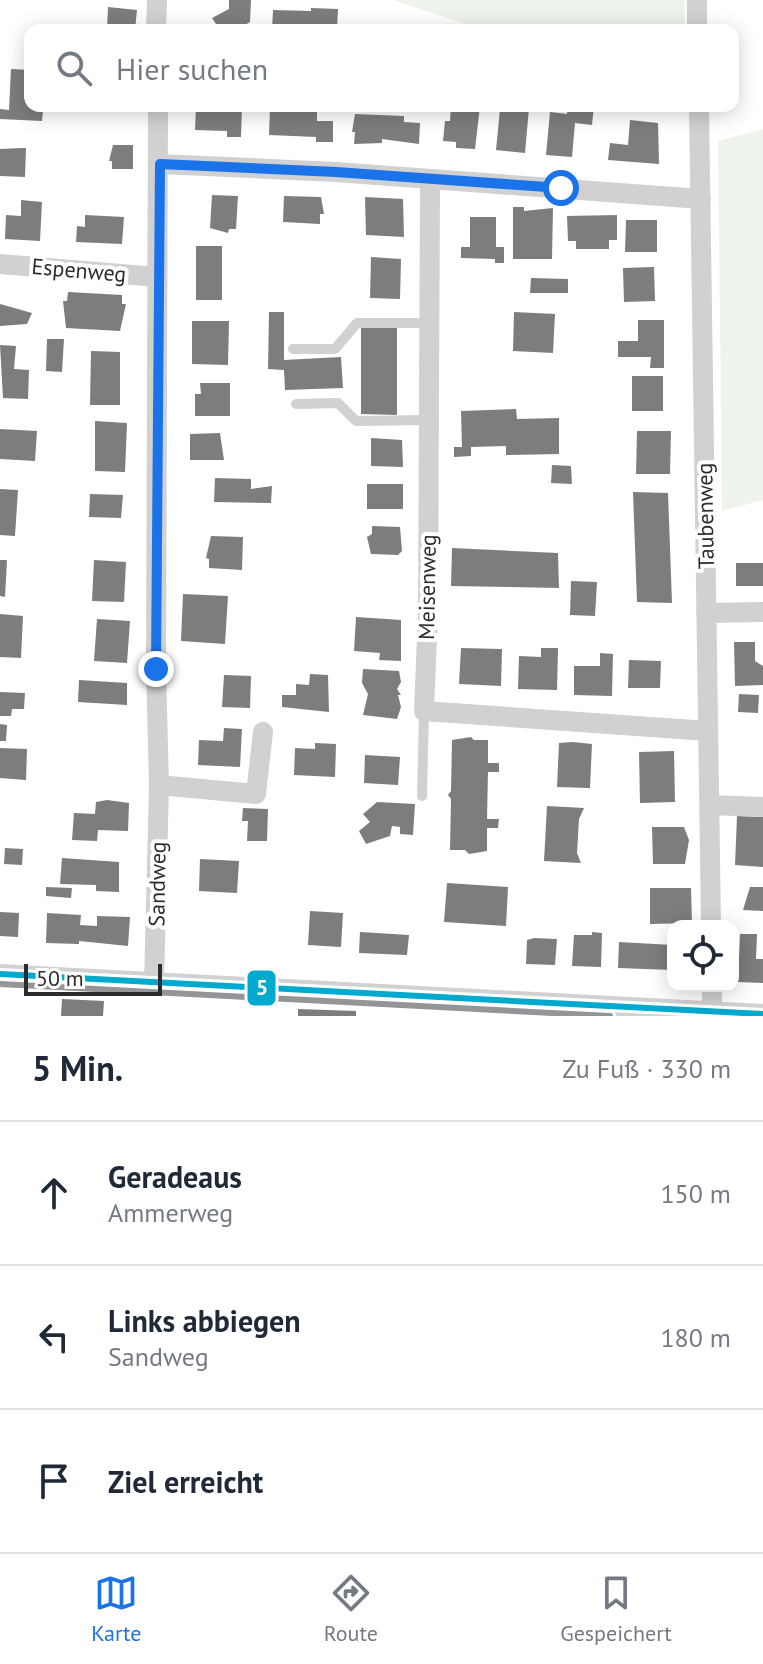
<!DOCTYPE html>
<html lang="de">
<head>
<meta charset="utf-8">
<style>
  body { margin:0; font-family:"PT Sans",sans-serif; background:#f2f2f3; color:#1f2937 }
  .controls { position:absolute; right:24px; bottom:24px; display:grid; overflow:hidden; border-radius:16px; box-shadow:0 4px 20px #0003 }
  .controls button { width:72px; height:72px; display:grid; place-items:center; padding:0; border:0; border-bottom:2px solid #e0e1e3; background:#fff; color:#1f2937; font:40px sans-serif }
  .scale { position:absolute; left:24px; bottom:20px; width:138px; box-sizing:border-box; padding-left:8px; border:4px solid #2c2c2c; border-top:0; font-size:22px; line-height:28px; white-space:nowrap; color:#2c2c2c; -webkit-text-stroke:6px #fff; paint-order:stroke }
  .stop { position:absolute; width:24px; height:24px; margin:-18px; border:6px solid #1a73e8; border-radius:50%; background:#fff }
  .stop.end { background:#1a73e8; border-color:#fff; box-shadow:0 2px 8px #0008 }
  .list { margin:0; padding:0; list-style:none }
  h2 { display:flex; justify-content:space-between; align-items:center; height:104px; margin:0; padding:0 32px; font-size:34px }
  h2 small { font-size:26px; font-weight:400; color:#747a83 }
  .list li { display:grid; grid-template-columns:52px 1fr auto; gap:24px; align-items:center; box-sizing:border-box; height:144px; padding:0 32px; border-top:2px solid #e0e1e3 }
  .list b { display:block; font-size:30px; white-space:nowrap }
  .list p { margin:0; font-size:26px; white-space:nowrap; color:#747a83 }
  .list em { font-size:26px; font-style:normal; color:#747a83 }
  .icon { flex:none; width:44px; height:44px; fill:none; stroke:currentColor; stroke-width:2; stroke-linecap:round; stroke-linejoin:round }
  .map { position:relative; flex:none; width:763px; height:1016px; overflow:hidden }
  .search { position:absolute; background:#fff; box-shadow:0 4px 20px #0003; left:24px; right:24px; top:24px; height:88px; display:flex; align-items:center; gap:20px; box-sizing:border-box; padding:0 28px; border-radius:16px; color:#747a83; font-size:30px }
  .sheet { height:536px; background:#fff }
  nav { display:flex; justify-content:space-around; align-items:center; box-sizing:border-box; height:112px; border-top:2px solid #e0e1e3; background:#fff; font-size:22px; color:#747a83 }
  nav a { display:grid; justify-items:center; gap:4px }
  nav .on { color:#1a73e8 }
  .map>svg:first-child { display:block }
  .green { fill:#eef3eb }
  .building { fill:#7d7d7d }
  .lines { fill:none; stroke-linecap:round; stroke-linejoin:round }
  .lane { stroke:#d1d1d1; stroke-width:10 }
  .street { stroke:#d1d1d1; stroke-width:20 }
  .bus-1-casing { stroke:#fff; stroke-width:12 }
  .bus-2-casing { stroke:#fff; stroke-width:12 }
  .bus-1 { stroke:#00a9ce; stroke-width:6 }
  .bus-2 { stroke:#949599; stroke-width:6 }
  .route { stroke:#1a73e8; stroke-width:10 }
  .labels { text-anchor:middle; stroke-width:8; stroke-linejoin:round; paint-order:stroke }
  .street-label { font-size:22px; fill:#2c2c2c; stroke:#fff }
  .line-badge { stroke:#fff; stroke-width:3 }
  .badge-label { font-size:22px; text-anchor:middle; font-weight:bold; fill:#fff }
</style>
</head>
<body>
<div class="map">
<svg width="763" height="1016" viewBox="0 0 763 1016">
  <rect width="100%" height="100%" fill="#fff"/>
  <!-- green -->
  <path class="green" d="M393,0h291l1,30h-186l-30,-5z
    M763,129v371l-41,11 -4,-370z"/>
  <!-- building -->
  <path class="building" d="M229,0h22l-1,22 -14,8h-31l11,-6 -4,-6 17,-9z
    M108,7l29,3 -2,20h-28z
    M311,8l27,1 -1,21h-65l1,-20 38,1z
    M11,69l19,1v36l13,5 -1,10 -42,-2v-10l9,1z
    M196,106h46l-1,31h-14v-6l-32,-1z
    M451,106h29l-5,43 -19,-1v-6l-13,-1 2,-20h5z
    M510,106l19,2 -4,45 -29,-3 4,-41h9z
    M568,106h26l-2,19 -17,-2 -3,34 -26,-2 4,-43 17,2z
    M270,108l47,2v11h16v21h-17v-5l-47,-2z
    M355,114l49,2v6l16,1 -1,21 -37,-5v4l-28,1 1,-12h-3z
    M630,120l28,3 1,41 -51,-4 2,-17 18,2z
    M113,145h20v24h-21v-8h-3z
    M22,148h4l-1,29 -25,-1v-27z
    M212,195l26,1 -2,33h-7l-1,4 -18,-5z
    M284,196l37,1 3,17h-4v10l-37,-2z
    M365,197l38,2 1,38 -38,-2z
    M21,200l21,2 -2,39 -35,-2 1,-24 15,1z
    M513,207h11v4l29,-3 -1,51h-39z
    M85,215l39,2 -2,27 -46,-2 1,-16 8,1z
    M617,215v25h-8v9h-33v-8h-8l-1,-25z
    M470,217h26v30h8v16h-9v-4l-34,-1v-11h9z
    M626,220h31v32h-32z
    M196,246h26v54h-26z
    M371,257l30,2 -1,40 -30,-1z
    M654,267l1,34 -31,1 -1,-34z
    M531,278l37,1v14h-38z
    M68,292l54,3v9h4l-6,27 -54,-3 -3,-27h4z
    M0,304l32,9 -5,11 -27,2z
    M269,312h15v48l57,-3 2,31 -58,2 -1,-20 -16,-1z
    M514,312l41,2 -2,39 -40,-2z
    M638,320h26v48h-14l1,-11h-33v-16h20z
    M192,321h37l-1,44 -36,-1z
    M361,327l36,1v87l-36,-1z
    M47,339h17l-2,33 -16,-1z
    M0,345l16,1 -2,23 15,1 -1,29 -25,-1z
    M91,351l29,1v53h-30z
    M632,376h31v35h-31z
    M200,383h30v33h-35v-22h6z
    M516,409l1,10 42,-1v36l-53,1v-9l-35,1v9l-17,1v-10h8l-1,-36z
    M95,421l32,2 -2,49 -30,-1z
    M0,429l37,2 -2,30 -35,-2z
    M637,431h34l-1,43h-34z
    M220,433l4,27h-34v-26z
    M371,438l31,2 1,27 -32,-1z
    M552,465l19,1 1,18 -21,-1z
    M215,478l36,1v10l21,-3 -1,17 -57,-1z
    M367,484h36v25h-36z
    M0,489l18,1 -3,46 -15,-1z
    M633,492l35,1 4,110 -35,-1z
    M90,494l33,1 -2,23 -32,-1z
    M372,526l28,1 2,24 -4,4 -27,-1 -4,-17 5,-3z
    M211,536l32,1 -1,33 -33,-2v-9l-3,-1z
    M452,548l106,5 1,35 -108,-2z
    M0,560h7l-2,37 -5,-1z
    M94,560l32,2 -2,40 -32,-1z
    M736,563h27v23h-27z
    M571,581l26,1 -2,34 -25,-1z
    M183,594l45,2 -3,48 -44,-3z
    M0,614l23,2 -2,42 -21,-1z
    M356,617l45,3v41l-22,-1 1,-7 -26,-2z
    M97,619l33,2 -3,42 -33,-2z
    M734,642h21v19l8,5v19l-28,1z
    M461,648l41,1 -1,37 -42,-2z
    M541,648h17l-1,42 -39,-1 1,-33 22,1z
    M600,653l13,1 -1,42 -38,-1v-29h26z
    M629,660l32,1 -1,27h-32z
    M363,669l36,2 2,11 -4,7 4,6h-3l3,12 -4,12 -34,-4 5,-21 -6,-11z
    M310,674l18,1 1,37 -47,-5v-12h14v-11l13,1z
    M224,675l27,1 -1,32 -28,-1z
    M79,680l48,3v22l-49,-3z
    M0,692l25,1 -1,16h-12l-1,7h-11z
    M739,694l20,1 -1,18 -20,-1z
    M0,724l7,1 -1,16h-6z
    M224,728l18,1 -2,38 -42,-2 1,-25 24,1z
    M471,737l3,3h14v23h11v9h-11l-1,47h12l-1,9h-11v23l-18,3 -4,-4h-15l1,-51 -3,-4 3,-4 1,-51z
    M573,742l19,2 -2,44 -33,-1 2,-44z
    M315,743l21,1 -1,33 -41,-2 1,-27 20,1z
    M0,748l27,1 -1,31 -26,-2z
    M674,751l1,51 -35,1 -1,-51z
    M365,755l35,2 -2,28 -34,-2z
    M107,800l22,3 -1,28 -30,-1 -1,11 -25,-1 2,-27 21,1 1,-12z
    M377,802l38,2 -2,31 -13,-1v-7l-8,-1 -2,10 -24,8 -7,-13 11,-9 -7,-8z
    M547,806l37,2 -5,11 -2,34 4,10 -37,-2z
    M243,808l25,1 -1,32h-20l1,-20h-6z
    M737,816l26,1v50l-28,-2z
    M652,827h32l5,13 -4,24h-32z
    M5,848l18,1 -1,16 -18,-1z
    M62,858l57,4v30l-23,-1v-6l-36,-1z
    M200,859l39,2 -2,32 -38,-2z
    M447,883l61,4 -2,39 -62,-4z
    M46,887l26,1 -1,10 -25,-2z
    M750,887h13v24l-20,-1z
    M650,888h41l1,35 -42,1z
    M310,911l33,2 -2,34 -33,-2z
    M0,912l19,1 -1,24 -18,-1z
    M47,913l34,2 -1,10 17,1v-10l33,1 -2,29 -49,-5v3l-33,-1z
    M360,932l49,3 -2,20 -48,-2z
    M592,932l10,1 -1,34 -29,-1 2,-31h18z
    M740,934h17l-1,25h7v24l-25,-1z
    M534,938l23,1 -2,26 -29,-1 1,-24z
    M619,942l54,3v25l-55,-2z
    M62,999l42,2 -1,15h-42z
    M298,1009l58,2v5h-58z"/>
  <g class="lines">
    <!-- lane -->
    <path class="lane" d="M293,349h42l22,-26h73
      M296,404l42,-1 18,18 73,-1
      M422,796l2,-85"/>
    <!-- street -->
    <path class="street" d="M697,0v30
      M156,30l1,-30
      M699,106l12,820
      M160,164l176,8 365,27
      M430,179l-2,434 -4,98 284,20
      M0,264l157,13
      M706,613l57,-1
      M159,785l97,9 7,-62
      M710,805l53,2
      M0,974l763,40
      M154,983l5,-198 -3,-116 2,-563
      M712,986v24"/>
    <!-- bus-1 casing -->
    <g class="bus-1-casing">
      <path id="bus-1" d="M0,974l763,40"/>
    </g>
    <!-- bus-2 casing -->
    <g class="bus-2-casing">
      <path id="bus-2" d="M0,984l610,32"/>
    </g>
    <!-- bus-1 -->
    <use href="#bus-1" class="bus-1"/>
    <!-- bus-2 -->
    <use href="#bus-2" class="bus-2"/>
  </g>
  <g class="lines">
    <!-- route -->
    <path class="route" d="M156,669l4,-505 176,8 225,16"/>
  </g>
  <g class="labels">
    <!-- street labels -->
    <g class="street-label">
      <text transform="translate(79 270) rotate(5)" y="8">Espenweg</text>
      <text transform="translate(705 516) rotate(-91)" y="8">Taubenweg</text>
      <text transform="translate(427 587) rotate(-89)" y="8">Meisenweg</text>
      <text transform="translate(157 884) rotate(-89)" y="8">Sandweg</text>
    </g>
  </g>
  <rect class="line-badge" x="246" y="969" width="31" height="38" rx="8" fill="#00a9ce"/>
  <g class="badge-label">
    <text x="262" y="995">5</text>
  </g>
</svg>
<div class="controls">
<button><svg class="icon" aria-label="locate" viewBox="0 0 24 24"><circle cx="12" cy="12" r="6"/><path d="M12 2v4M12 18v4M2 12h4M18 12h4"/></svg></button>
</div>
<div class="scale">50 m</div>
<div class="stop" style="left:561px;top:188px"></div>
<div class="stop end" style="left:156px;top:669px"></div>
<div class="search"><svg class="icon" aria-label="search" viewBox="0 0 24 24"><circle cx="10" cy="10" r="6"/><path d="M15 15l6 6"/></svg>Hier suchen</div>
</div>
<section class="sheet">
<h2>5 Min.<small>Zu Fuß · 330 m</small></h2>
<ul class="list">
<li><svg class="icon" aria-label="ahead" viewBox="0 0 24 24"><path d="M12 20V5M6 11l6-6 6 6"/></svg><div><b>Geradeaus</b><p>Ammerweg</p></div><em>150 m</em></li>
<li><svg class="icon" aria-label="left" viewBox="0 0 24 24"><path d="M17 20v-9H6M10 6l-5 5 5 5"/></svg><div><b>Links abbiegen</b><p>Sandweg</p></div><em>180 m</em></li>
<li><svg class="icon" aria-label="arrive" viewBox="0 0 24 24"><path d="M6 21V4h12l-3 4 3 4H6"/></svg><div><b>Ziel erreicht</b></div></li>
</ul>
</section>
<nav>
<a class="on"><svg class="icon" aria-label="map" viewBox="0 0 24 24"><path d="M3 6l6-2 6 2 6-2v14l-6 2-6-2-6 2zM9 4v14M15 6v14"/></svg>Karte</a>
<a><svg class="icon" aria-label="directions" viewBox="0 0 24 24"><path d="M12 3l9 9-9 9-9-9zM9 14v-3h6M13 9l2 2-2 2"/></svg>Route</a>
<a><svg class="icon" aria-label="saved" viewBox="0 0 24 24"><path d="M7 4h10v16l-5-4-5 4z"/></svg>Gespeichert</a>
</nav>
</body>
</html>
